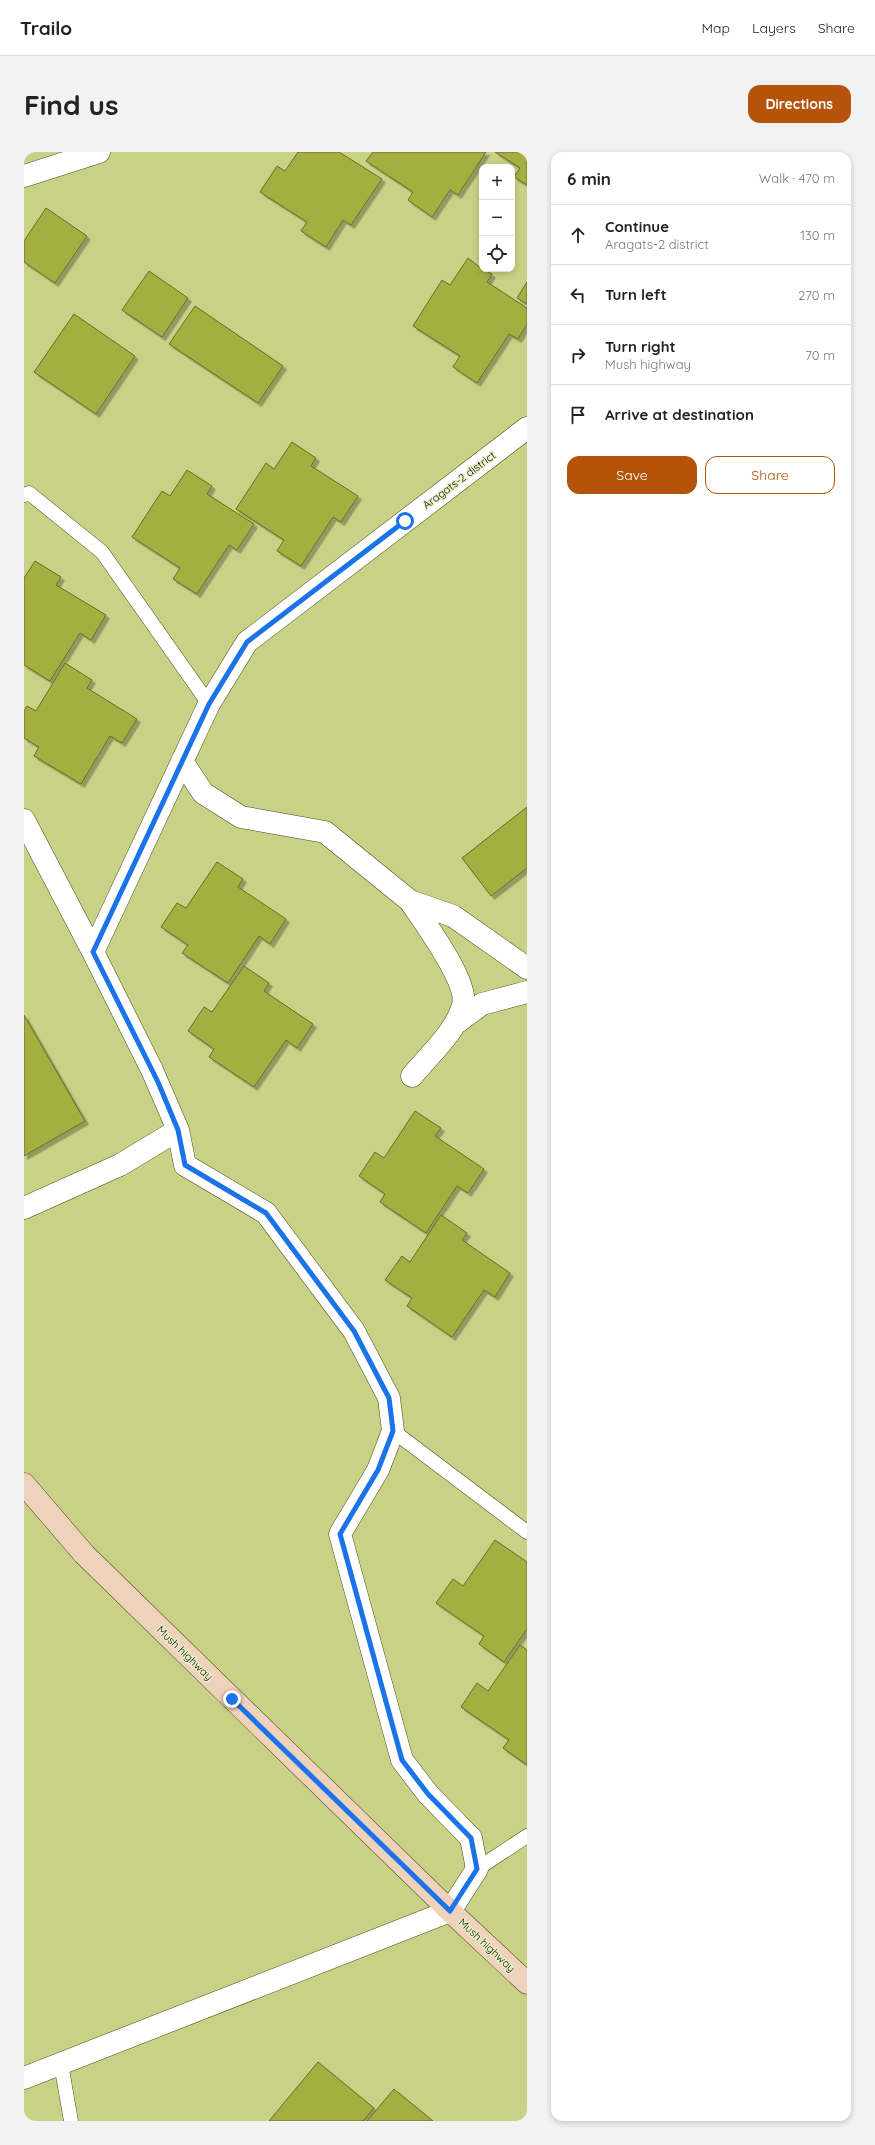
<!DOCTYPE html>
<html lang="en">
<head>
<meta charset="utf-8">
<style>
  body { margin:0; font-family:Quicksand,sans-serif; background:#f2f2f2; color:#222 }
  .controls { position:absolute; right:12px; top:12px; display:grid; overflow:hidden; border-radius:8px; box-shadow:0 2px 6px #0003 }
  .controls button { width:36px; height:36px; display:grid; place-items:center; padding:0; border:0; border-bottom:1px solid #e0e0e0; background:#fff; color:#222; font:20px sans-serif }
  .stop { position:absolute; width:12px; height:12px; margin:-9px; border:3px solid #1a73e8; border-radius:50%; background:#fff }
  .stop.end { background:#1a73e8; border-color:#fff; box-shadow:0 1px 4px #0008 }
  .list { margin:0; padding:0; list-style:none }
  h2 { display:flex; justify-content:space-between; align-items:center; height:52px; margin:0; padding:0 16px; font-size:17px }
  h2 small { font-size:13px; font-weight:400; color:#767676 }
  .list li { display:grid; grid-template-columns:26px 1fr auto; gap:12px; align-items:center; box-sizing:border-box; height:60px; padding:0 16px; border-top:1px solid #e0e0e0 }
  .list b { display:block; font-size:15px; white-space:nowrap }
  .list p { margin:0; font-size:13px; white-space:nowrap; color:#767676 }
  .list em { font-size:13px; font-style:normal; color:#767676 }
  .actions { display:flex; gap:8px; padding:12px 16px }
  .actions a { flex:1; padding:9px 0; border:1px solid #b45309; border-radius:12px; text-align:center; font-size:14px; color:#b45309 }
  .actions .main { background:#b45309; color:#fff }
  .icon { flex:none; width:22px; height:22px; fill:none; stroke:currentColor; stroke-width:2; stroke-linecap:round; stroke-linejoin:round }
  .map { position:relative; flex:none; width:503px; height:1969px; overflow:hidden; border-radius:12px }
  header { display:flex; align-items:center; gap:24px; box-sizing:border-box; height:56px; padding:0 20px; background:#fff; border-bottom:1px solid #e0e0e0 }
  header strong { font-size:19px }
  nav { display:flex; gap:22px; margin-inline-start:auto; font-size:14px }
  .intro { display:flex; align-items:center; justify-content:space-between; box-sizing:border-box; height:96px; padding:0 24px }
  h1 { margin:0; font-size:28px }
  .button { padding:10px 18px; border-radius:12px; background:#b45309; color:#fff; font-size:14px; font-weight:700 }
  main { display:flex; gap:24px; padding:0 24px }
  aside { flex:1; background:#fff; border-radius:12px; box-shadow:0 2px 6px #0003 }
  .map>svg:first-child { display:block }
  .building { fill:#a5ae40; stroke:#676d24; filter:url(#shadow) }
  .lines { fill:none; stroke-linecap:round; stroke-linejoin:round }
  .lane-casing { stroke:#484c14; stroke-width:15 }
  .street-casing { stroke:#484c14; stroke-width:23 }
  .secondary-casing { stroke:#484c14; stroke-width:23 }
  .lane { stroke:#fff; stroke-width:14 }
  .street { stroke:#fff; stroke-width:22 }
  .secondary { stroke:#efd2bb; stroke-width:22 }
  .route { stroke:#1a73e8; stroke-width:5 }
  .labels { text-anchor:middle; stroke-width:3; stroke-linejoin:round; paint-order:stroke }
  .street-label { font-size:11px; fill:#191b00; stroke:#e9eeca }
</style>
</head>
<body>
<header>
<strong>Trailo</strong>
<nav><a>Map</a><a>Layers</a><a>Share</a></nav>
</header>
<div class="intro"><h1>Find us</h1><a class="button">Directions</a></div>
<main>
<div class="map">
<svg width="503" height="1969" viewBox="0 0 503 1969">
  <defs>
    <filter id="shadow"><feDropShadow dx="3.5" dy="3.5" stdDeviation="0" flood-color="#0004"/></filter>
  </defs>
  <rect width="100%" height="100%" fill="#c9d187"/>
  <!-- building -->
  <path class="building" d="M274,0h41l43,27 -31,46 -8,-5 -17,27 -25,-16 6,-9 -47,-30 17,-26 8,5z
    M349,0h113l-28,43 -8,-5 -18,27 -24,-17 5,-8 -47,-31z
    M471,0h32v33l-13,-8 6,-9z
    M22,56l41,28 -32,47 -31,-21v-21z
    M444,106l14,11 10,5 -5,8 40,26v16l-9,15 -9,-5 -32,49 -24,-16 7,-11 -47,-30 29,-46 8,5z
    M125,119l39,27 -26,39 -40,-27z
    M503,130v22l-10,-6z
    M171,154l88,60 -25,37 -89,-59z
    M50,162l61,42 -39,58 -62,-42z
    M268,290l24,16 -5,8 47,30 -17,26 -8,-5 -32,49 -24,-15 7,-11 -48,-31 30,-46 8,6z
    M163,318l25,16 -5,8 47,30 -17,26 -8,-5 -32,49 -24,-15 7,-11 -48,-31 30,-46 8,5z
    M11,409l26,16 -5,8 50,30 -15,25 -11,-7 -30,48 -26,-16v-87z
    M41,511l27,17 -5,8 50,31 -15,24 -12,-7 -29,48 -47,-28 5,-9 -15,-9v-27l3,-5 9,5z
    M503,655v61l-36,28 -29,-38z
    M193,710l26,17 -5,8 48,32 -16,25 -11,-8 -31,47 -46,-30 6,-8 -27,-18 16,-24 9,5z
    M220,814l25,17 -5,8 49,33 -16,24 -11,-8 -32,47 -45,-30 5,-8 -26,-18 16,-24 8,5z
    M0,863l61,106 -61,35z
    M391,959l26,17 -6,8 49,33 -16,24 -11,-7 -31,47 -46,-31 5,-8 -26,-18 16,-24 9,6z
    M417,1063l26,18 -5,7 48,33 -15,24 -11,-7 -32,47 -45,-31 5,-8 -27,-18 17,-24 8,6z
    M471,1388l32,22v67l-23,33 -25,-18 5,-8 -48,-33 17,-24 10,7z
    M496,1493l7,5v115l-24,-17 6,-8 -48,-33 16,-24 11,8z
    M294,1910l56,46 -11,13h-94z
    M370,1937l39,32h-66z"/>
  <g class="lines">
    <!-- lane casing -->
    <g class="lane-casing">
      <path id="lane" d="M0,343l5,-2 73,59 107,152
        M369,1279l134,101
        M453,1717l50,-33
        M37,1912l10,57"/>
    </g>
    <!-- street casing -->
    <g class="street-casing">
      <path id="street" d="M0,24l75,-24
        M158,609l21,32 38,24 84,15 85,69 43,15 74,52
        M0,668l69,132 59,118 26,60 7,35 81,48 88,118 35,67 4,33 -15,39 -38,64 62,226 26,34 43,44 6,31 -27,42 -426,167
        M386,749c14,21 59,81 53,104 -7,27 -34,50 -51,71
        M69,800l116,-248 38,-62 280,-214
        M431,872l27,-20 45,-12
        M0,1056l96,-43 58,-35"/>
    </g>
    <!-- secondary casing -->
    <g class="secondary-casing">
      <path id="secondary" d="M0,1332l60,70 366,357 77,72"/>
    </g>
    <!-- lane -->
    <use href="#lane" class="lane"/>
    <!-- street -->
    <use href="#street" class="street"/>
    <!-- secondary -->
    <use href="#secondary" class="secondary"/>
  </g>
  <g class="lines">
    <!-- route -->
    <path class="route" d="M208,1547l218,212 27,-42 -6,-31 -43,-44 -26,-34 -62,-226 38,-64 15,-39 -4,-33 -35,-67 -88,-118 -81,-48 -7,-35 -20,-48 -65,-130 116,-248 38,-62 158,-121"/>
  </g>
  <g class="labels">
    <!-- street labels -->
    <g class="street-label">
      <text transform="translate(435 328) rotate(-37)" y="4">Aragats-2 district</text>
      <text transform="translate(161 1501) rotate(44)" y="4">Mush highway</text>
      <text transform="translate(463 1793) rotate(43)" y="4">Mush highway</text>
    </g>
  </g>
</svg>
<div class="controls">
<button>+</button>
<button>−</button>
<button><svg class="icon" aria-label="locate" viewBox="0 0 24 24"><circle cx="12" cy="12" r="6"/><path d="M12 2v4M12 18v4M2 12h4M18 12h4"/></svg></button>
</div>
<div class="stop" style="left:381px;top:369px"></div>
<div class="stop end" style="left:208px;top:1547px"></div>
</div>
<aside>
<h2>6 min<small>Walk · 470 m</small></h2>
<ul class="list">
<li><svg class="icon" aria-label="ahead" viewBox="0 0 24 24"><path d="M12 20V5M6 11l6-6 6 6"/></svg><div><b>Continue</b><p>Aragats-2 district</p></div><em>130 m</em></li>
<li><svg class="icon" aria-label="left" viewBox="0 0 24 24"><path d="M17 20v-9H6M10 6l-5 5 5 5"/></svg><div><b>Turn left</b></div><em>270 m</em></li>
<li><svg class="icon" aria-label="right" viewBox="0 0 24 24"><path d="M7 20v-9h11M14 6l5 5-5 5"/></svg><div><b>Turn right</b><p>Mush highway</p></div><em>70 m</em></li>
<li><svg class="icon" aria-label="arrive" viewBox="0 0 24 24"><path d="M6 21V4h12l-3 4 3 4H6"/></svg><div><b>Arrive at destination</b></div></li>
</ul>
<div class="actions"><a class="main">Save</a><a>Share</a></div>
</aside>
</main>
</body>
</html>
